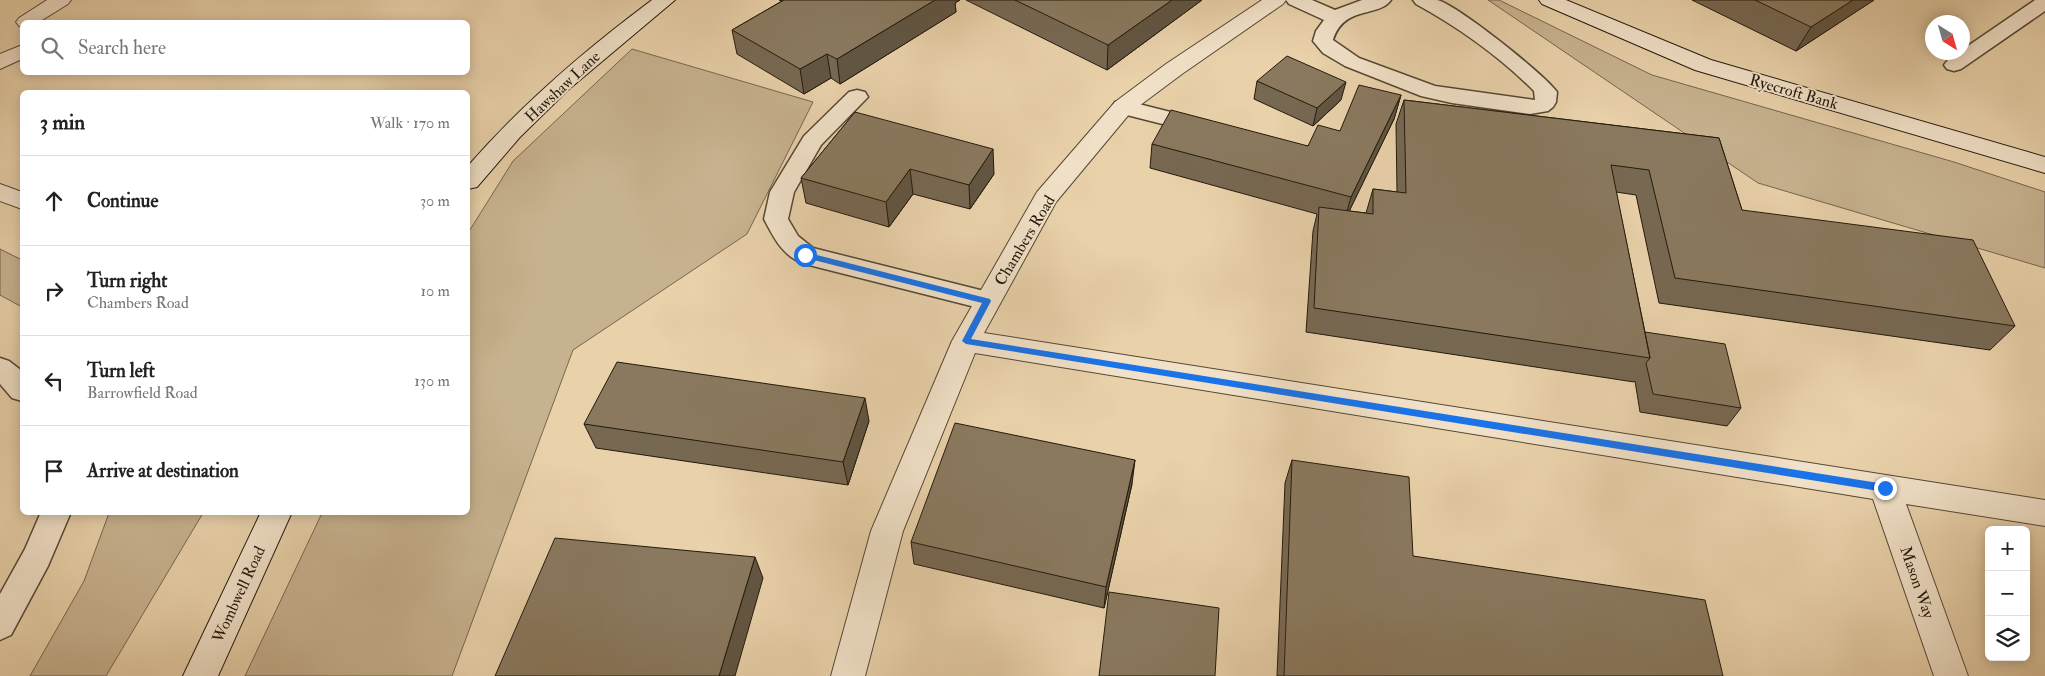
<!DOCTYPE html>
<html lang="en">
<head>
<meta charset="utf-8">
<style>
  body { margin:0; font-family:"IM FELL Double Pica",serif; background:#f6f6f6; color:#222 }
  .controls { position:absolute; right:15px; bottom:15px; display:grid; overflow:hidden; border-radius:8px; box-shadow:0 2px 12px #0003 }
  .controls button { width:45px; height:45px; display:grid; place-items:center; padding:0; border:0; border-bottom:1px solid #e0e0e0; background:#fff; color:#222; font:25px sans-serif }
  .compass { position:absolute; left:1925px; top:15px; width:45px; height:45px; border-radius:50%; background:#fff; box-shadow:0 2px 12px #0003; rotate:143deg }
  .stop { position:absolute; width:15px; height:15px; margin:-11px; border:4px solid #1a73e8; border-radius:50%; background:#fff }
  .stop.end { background:#1a73e8; border-color:#fff; box-shadow:0 1px 5px #0008 }
  .list { margin:0; padding:0; list-style:none }
  h2 { display:flex; justify-content:space-between; align-items:center; height:65px; margin:0; padding:0 20px; font-size:21px }
  h2 small { font-size:16px; font-weight:400; color:#767676 }
  .list li { display:grid; grid-template-columns:32px 1fr auto; gap:15px; align-items:center; box-sizing:border-box; height:90px; padding:0 20px; border-top:1px solid #e0e0e0 }
  .list b { display:block; font-size:19px; white-space:nowrap }
  .list p { margin:0; font-size:16px; white-space:nowrap; color:#767676 }
  .list em { font-size:16px; font-style:normal; color:#767676 }
  .icon { flex:none; width:28px; height:28px; fill:none; stroke:currentColor; stroke-width:2; stroke-linecap:round; stroke-linejoin:round }
  .map { position:relative; flex:none; width:2045px; height:676px; overflow:hidden }
  .search { position:absolute; background:#fff; box-shadow:0 2px 12px #0003; left:20px; top:20px; width:450px; height:55px; display:flex; align-items:center; gap:12px; box-sizing:border-box; padding:0 18px; border-radius:8px; color:#767676; font-size:19px }
  .panel { position:absolute; background:#fff; box-shadow:0 2px 12px #0003; left:20px; top:90px; width:450px; height:425px; border-radius:8px }
  .map>svg:first-child { display:block }
  .green { fill:#c7b28f; stroke:#75664e }
  .lines { fill:none; stroke-linecap:round; stroke-linejoin:round }
  .service-casing { stroke:#544834; stroke-width:3 }
  .minor-casing { stroke:#544834; stroke-width:2 }
  .tertiary-casing { stroke:#544834; stroke-width:2 }
  .secondary-casing { stroke:#231a0d; stroke-width:2 }
  .service { fill:#f1e1c8; fill-rule:evenodd }
  .minor { fill:#f1e1c8; fill-rule:evenodd }
  .tertiary { fill:#f1e1c8; fill-rule:evenodd }
  .secondary { fill:#f1e1c8; fill-rule:evenodd }
  .wall { fill:#776852; stroke:#231a0d }
  .shaded-wall { fill:#615542; stroke:#231a0d }
  .building { fill:#8a795f; stroke:#231a0d }
  .route { fill:#1a73e8 }
  .labels { text-anchor:middle; stroke-width:4; stroke-linejoin:round; paint-order:stroke }
  .street-label { font-size:16px; fill:#231a0d; stroke:#f1e1c8 }
</style>
</head>
<body>
<div class="map">
<svg width="2045" height="676" viewBox="0 0 2045 676">
  <rect width="100%" height="100%" fill="#e9d1aa"/>
  <filter id="stains"><feTurbulence type="fractalNoise" baseFrequency=".004" numOctaves="4"/><feColorMatrix values="0 0 0 0 .2 0 0 0 0 .09 0 0 0 0 .02 0 0 0 .5 -.17"/></filter>
  <radialGradient id="worn" r=".72"><stop offset=".6" stop-color="#630" stop-opacity="0"/><stop offset="1" stop-color="#630" stop-opacity=".3"/></radialGradient>
  <!-- green -->
  <path class="green" d="M1488,0h11l153,75 302,87 91,30v76l-287,-85z
    M632,49l181,53 -66,132 -174,116 -121,326h-207l77,-163 146,-1v-279l45,-72z
    M0,249l22,11v47l-22,-12z
    M109,513h94l-97,163h-76l54,-95z"/>
  <g class="lines">
    <!-- service casing -->
    <g class="service-casing">
      <path id="service" d="M1286,0h26l23,10 27,-10h29c-13,18 -47,5 -58,40l26,18 76,28 100,14 -1,-9c-34,-34 -76,-64 -118,-87l-3,-4c8,0 16,0 24,0 19,4 107,74 120,92l-1,10 -3,5 -5,4 -18,3 -78,-11 -31,-7 -76,-30 -22,-13 -10,-12 3,-10 8,-11 -35,-16z
        M2035,0h10v11l-84,58 -7,2 -7,-2 -3,-4c4,-6 11,-13 18,-13v-2z
        M857,90l8,2 3,5 -47,48 -27,47 -6,27 10,17 15,12 183,46 4,7 -4,7 -9,2 -182,-46c-22,-7 -31,-26 -41,-45l6,-27 34,-56 45,-44z
        M1123,100l87,22 3,5 -3,5 -8,2 -87,-22 -3,-5 3,-5z
        M0,358l9,3 13,10v30l-10,-3 -12,-14z
        M41,512h30l-23,54 -37,69 -11,5v-46l25,-45z"/>
    </g>
    <!-- minor casing -->
    <g class="minor-casing">
      <path id="minor" d="M47,0h24l-3,4 -29,18h-17v5l-3,-1 -3,-4 3,-4z
        M1262,0h24l-3,4 -101,70 -51,38 -75,90 -72,131 1061,167v26l-139,-22 62,172h-34l-61,-177 -898,-146 -72,178 -38,145h-34l40,-145 81,-190 85,-149 78,-90 51,-38z
        M22,45v14l-22,10v-15z"/>
    </g>
    <!-- tertiary casing -->
    <g class="tertiary-casing">
      <path id="tertiary" d="M0,184l22,8v17l-22,-8z"/>
    </g>
    <!-- secondary casing -->
    <g class="secondary-casing">
      <path id="secondary" d="M652,0h23l-107,90 -48,47 -43,50 -9,2v-23c54,-62 117,-116 184,-166z
        M1539,0h27l145,60 334,97v16l-350,-103 -153,-66z
        M261,512h31l-74,164h-35z"/>
    </g>
    <!-- service -->
    <use href="#service" class="service"/>
    <!-- minor -->
    <use href="#minor" class="minor"/>
    <!-- tertiary -->
    <use href="#tertiary" class="tertiary"/>
    <!-- secondary -->
    <use href="#secondary" class="secondary"/>
  </g>
  <!-- wall -->
  <path class="wall" d="M779,0h181l-5,3 1,9 -116,72 -9,-6 -27,16 -67,-40 -5,-24 50,-29z
    M966,0h236l-95,70z
    M1692,0h182l-78,51z
    M1257,81l84,19 -28,26 -59,-27z
    M1401,95l-7,24 -45,92 17,2 7,-24 24,3 -1,-68 8,-24 315,38 23,72 273,116 -25,24 -331,-47 -23,-108 -20,-3 29,140 96,76 -14,18 -87,-14 -5,-31 -1,1 -328,-50 7,-101 4,-17 -167,-46 2,-24 156,2 32,-15z
    M855,112l139,62 -24,35 -57,-15 -24,33 -83,-24 -5,-25z
    M869,421l-21,64 -252,-37 -12,-24z
    M1292,460l121,96 310,120h-446l8,-193z
    M1132,484l-28,124 -190,-44 -3,-22z"/>
  <!-- shaded-wall -->
  <path class="shaded-wall" d="M935,0h25l-5,3 1,9 -116,72 -3,-25z
    M1172,0h30l-95,70 1,-25z
    M1853,0h21l-78,51 15,-24z
    M827,54l4,24 -27,16 -4,-25z
    M1346,82l-5,18 -28,26 4,-18z
    M1401,95l-7,24 -50,103 7,-25z
    M993,149l1,25 -24,35 -1,-24z
    M910,169l3,25 -24,33 -3,-25z
    M865,398l4,23 -21,64 -5,-23z
    M1135,460l-3,24 -28,124 2,-21z
    M755,557l8,21 -28,98h-16z"/>
  <!-- building -->
  <path class="building" d="M784,0h151l-98,59 -10,-5 -27,15 -68,-39z
    M1015,0h157l-64,45z
    M1755,0h98l-42,27z
    M1287,56l59,26 -29,26 -60,-27z
    M1359,85l42,10 -50,102 -199,-53 19,-34 137,36 10,-21 22,6z
    M1404,100l315,38 23,72 231,30 42,86 -340,-48 -26,-108 -38,-5 39,193 -336,-50 5,-101 54,7v-25l33,4z
    M855,112l138,37 -24,36 -59,-16 -24,33 -85,-24z
    M1645,332l80,12 16,64 -88,-14 -7,-31 4,-5z
    M617,362l248,36 -22,64 -259,-38z
    M955,423l180,37 -29,127 -195,-45z
    M1292,460l117,17 4,79 292,44 18,76h-439z
    M555,538l200,19 -36,119h-224z
    M1109,592l110,16 -4,68h-116z"/>
  <!-- route -->
  <path class="route" d="M805,252l185,47 1,2 -20,38 914,145 5,4 -5,4 -919,-148 -4,-3 20,-38 -180,-46 -1,-2z"/>
  <g class="labels">
    <!-- street labels -->
    <g class="street-label">
      <text transform="translate(562 86) rotate(-43)" y="6">Hawshaw Lane</text>
      <text transform="translate(1794 91) rotate(16)" y="6">Ryecroft Bank</text>
      <text transform="translate(1024 240) rotate(-59)" y="6">Chambers Road</text>
      <text transform="translate(1918 582) rotate(71)" y="6">Mason Way</text>
      <text transform="translate(238 594) rotate(-65)" y="6">Wombwell Road</text>
    </g>
  </g>
  <rect width="100%" height="100%" filter="url(#stains)"/>
  <rect width="100%" height="100%" fill="url(#worn)"/>
</svg>
<div class="controls">
<button>+</button>
<button>−</button>
<button><svg class="icon" aria-label="layers" viewBox="0 0 24 24"><path d="M12 4l9 5-9 5-9-5zM3 14l9 5 9-5"/></svg></button>
</div>
<svg class="compass" viewBox="-18 -18 36 36"><path d="M0-13l5 13h-10z" fill="#e53935"/><path d="M0 13l5-13h-10z" fill="#767676"/></svg>
<div class="stop" style="left:805px;top:255px"></div>
<div class="stop end" style="left:1885px;top:488px"></div>
<div class="search"><svg class="icon" aria-label="search" viewBox="0 0 24 24"><circle cx="10" cy="10" r="6"/><path d="M15 15l6 6"/></svg>Search here</div>
<section class="panel">
<h2>3 min<small>Walk · 170 m</small></h2>
<ul class="list">
<li><svg class="icon" aria-label="ahead" viewBox="0 0 24 24"><path d="M12 20V5M6 11l6-6 6 6"/></svg><div><b>Continue</b></div><em>30 m</em></li>
<li><svg class="icon" aria-label="right" viewBox="0 0 24 24"><path d="M7 20v-9h11M14 6l5 5-5 5"/></svg><div><b>Turn right</b><p>Chambers Road</p></div><em>10 m</em></li>
<li><svg class="icon" aria-label="left" viewBox="0 0 24 24"><path d="M17 20v-9H6M10 6l-5 5 5 5"/></svg><div><b>Turn left</b><p>Barrowfield Road</p></div><em>130 m</em></li>
<li><svg class="icon" aria-label="arrive" viewBox="0 0 24 24"><path d="M6 21V4h12l-3 4 3 4H6"/></svg><div><b>Arrive at destination</b></div></li>
</ul>
</section>
</div>
</body>
</html>
